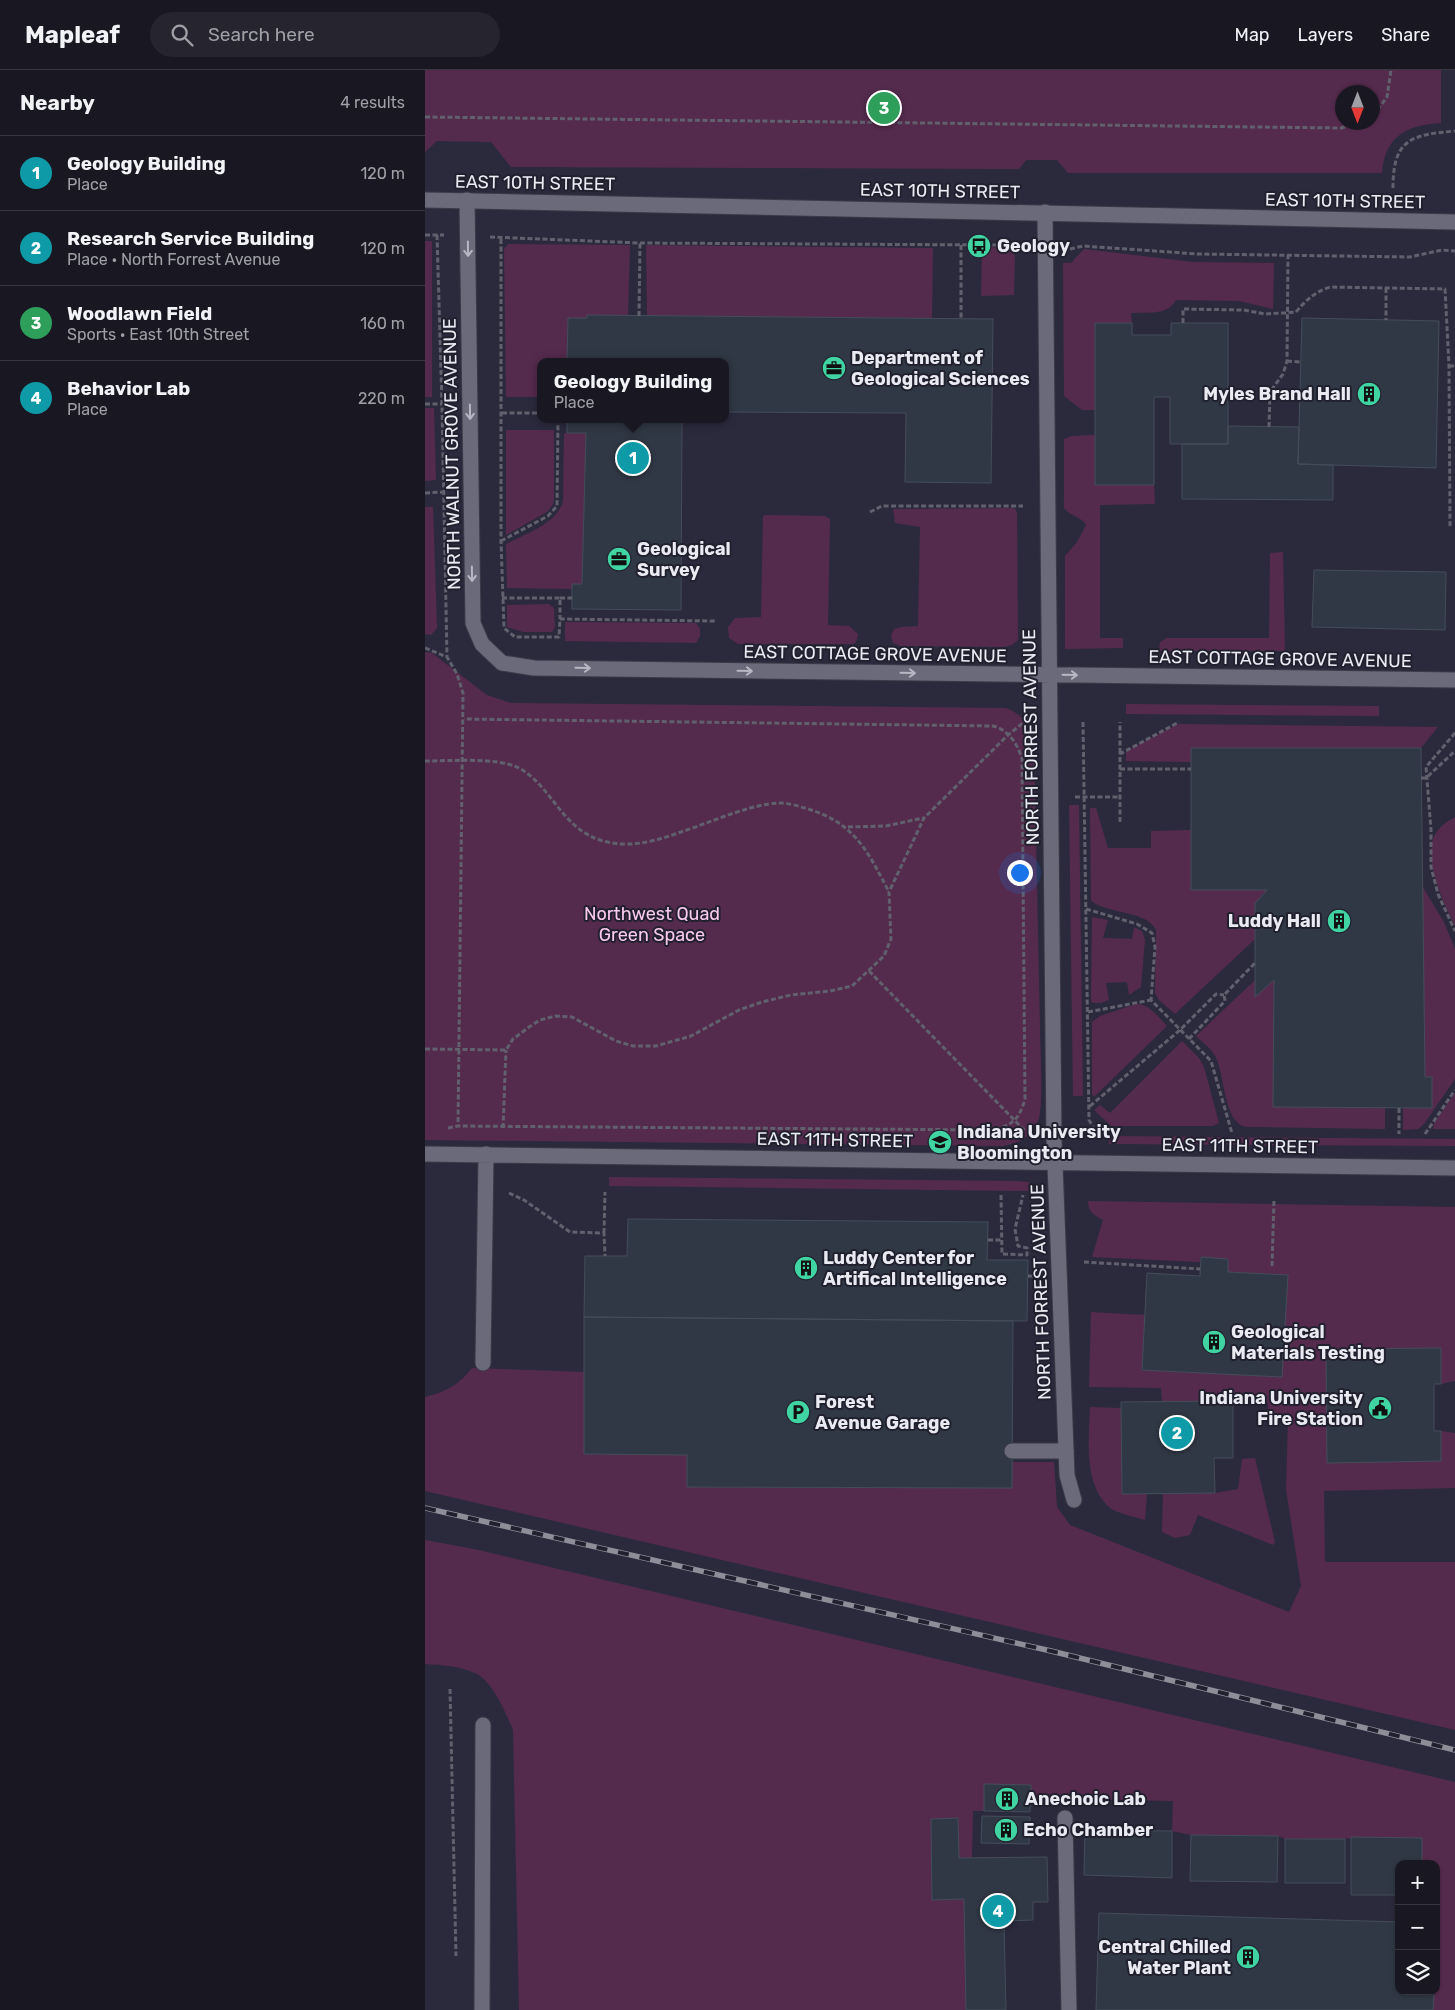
<!DOCTYPE html>
<html lang="en">
<head>
<meta charset="utf-8">
<style>
  body { margin:0; font-family:Rubik,sans-serif; background:#26252f; color:#f1f3f6 }
  .controls { position:absolute; right:15px; bottom:15px; display:grid; overflow:hidden; border-radius:10px; box-shadow:0 1px 4px #0004 }
  .controls button { width:45px; height:45px; display:grid; place-items:center; padding:0; border:0; border-bottom:1px solid #373740; background:#191822; color:#f1f3f6; font:25px sans-serif }
  .compass { position:absolute; left:910px; top:15px; width:45px; height:45px; border-radius:50%; background:#191822; box-shadow:0 1px 4px #0004; rotate:180deg }
  .you { position:absolute; left:594px; top:802px; width:18px; height:18px; margin:-12px; border:4px solid #fff; border-radius:50%; background:#1a73e8; box-shadow:0 0 0 8px #1a73e833 }
  .badge { display:grid; place-items:center; width:32px; height:32px; border-radius:50%; background:#40d4a2; color:#fff; font-size:16px; font-weight:700 }
  .pin { position:absolute; translate:-50% -50%; border:2px solid #fff; box-shadow:0 1px 5px #0006 }
  .popup { position:absolute; left:112px; top:288px; width:192px; height:65px; box-sizing:border-box; display:grid; place-content:center; border-radius:10px; background:#191822; filter:drop-shadow(0 1px 4px #0005); font-size:16px; white-space:nowrap; color:#9fa0a5 }
  .popup b { font-size:19px; color:#f1f3f6 }
  .popup::after { content:''; position:absolute; left:50%; top:100%; margin-left:-10px; border:10px solid transparent; border-top-color:#191822 }
  .list { margin:0; padding:0; list-style:none }
  h2 { display:flex; justify-content:space-between; align-items:center; height:65px; margin:0; padding:0 20px; font-size:21px }
  h2 small { font-size:16px; font-weight:400; color:#9fa0a5 }
  .list li { display:grid; grid-template-columns:32px 1fr auto; gap:15px; align-items:center; box-sizing:border-box; height:75px; padding:0 20px; border-top:1px solid #373740 }
  .list b { display:block; font-size:19px; white-space:nowrap }
  .list p { margin:0; font-size:16px; white-space:nowrap; color:#9fa0a5 }
  .list em { font-size:16px; font-style:normal; color:#9fa0a5 }
  .icon { flex:none; width:28px; height:28px; fill:none; stroke:currentColor; stroke-width:2; stroke-linecap:round; stroke-linejoin:round }
  .map { position:relative; flex:none; width:1030px; height:1940px; overflow:hidden }
  header { display:flex; align-items:center; gap:30px; box-sizing:border-box; height:70px; padding:0 25px; background:#191822; border-bottom:1px solid #373740 }
  header strong { font-size:24px }
  nav { display:flex; gap:28px; margin-inline-start:auto; font-size:18px }
  .search { width:350px; height:45px; background:#26252f; display:flex; align-items:center; gap:12px; box-sizing:border-box; padding:0 18px; border-radius:28px; color:#9fa0a5; font-size:19px }
  main { display:flex }
  aside { flex:1; background:#191822 }
  .map>svg:first-child { display:block }
  .built { fill:#2b2a3d; fill-rule:evenodd }
  .green { fill:#552b4d; fill-rule:evenodd }
  .building { fill:#303845; stroke:#454d5b }
  .lines { fill:none; stroke-linecap:round; stroke-linejoin:round }
  .lane-casing { stroke:#3c3b47; stroke-width:17 }
  .street-casing { stroke:#3c3b47; stroke-width:17 }
  .secondary-casing { stroke:#3c3b47; stroke-width:17 }
  .path { stroke:#61606d; stroke-width:3; stroke-dasharray:5 2.5; stroke-linecap:butt }
  .lane { stroke:#6a6a7b; stroke-width:15 }
  .street { stroke:#6a6a7b; stroke-width:15 }
  .secondary { stroke:#6a6a7b; stroke-width:15 }
  .rail-casing { stroke:#8e8e99; stroke-width:5.5 }
  .rail { stroke:#21202e; stroke-width:4; stroke-dasharray:11; stroke-linecap:butt }
  .oneway { stroke:#b7b7c3 }
  .labels { text-anchor:middle; stroke-width:4; stroke-linejoin:round; paint-order:stroke }
  .street-label { font-size:18px; fill:#eaeaf3; stroke:#21202e }
  .poi-label { font-size:18px; font-weight:bold; fill:#eaeaf3; stroke:#21202e; text-anchor:start }
  .park-label { font-size:18px; fill:#f9c9ee; stroke:#21202e }
</style>
</head>
<body>
<header>
<strong>Mapleaf</strong>
<div class="search"><svg class="icon" aria-label="search" viewBox="0 0 24 24"><circle cx="10" cy="10" r="6"/><path d="M15 15l6 6"/></svg>Search here</div>
<nav><a>Map</a><a>Layers</a><a>Share</a></nav>
</header>
<main>
<aside>
<h2>Nearby<small>4 results</small></h2>
<ul class="list">
<li><span class="badge" style="background:#0f9aa8">1</span><div><b>Geology Building</b><p>Place</p></div><em>120 m</em></li>
<li><span class="badge" style="background:#0f9aa8">2</span><div><b>Research Service Building</b><p>Place · North Forrest Avenue</p></div><em>120 m</em></li>
<li><span class="badge" style="background:#2e9e5b">3</span><div><b>Woodlawn Field</b><p>Sports · East 10th Street</p></div><em>160 m</em></li>
<li><span class="badge" style="background:#0f9aa8">4</span><div><b>Behavior Lab</b><p>Place</p></div><em>220 m</em></li>
</ul>
</aside>
<div class="map">
<svg width="1030" height="1940" viewBox="0 0 1030 1940">
  <rect width="100%" height="100%" fill="#21202e"/>
  <!-- built -->
  <path class="built" d="M0,0h1030v1940h-1030zM918,22h30v30h-30zM116,292h184v57h-184zM974,1794h37v127h-37z"/>
  <!-- green -->
  <path class="green" d="M0,0h1016v53c-35,2 -56,13 -59,50h-314l-11,-13h-31l-7,9 -508,-2 -20,-25 -54,-1 -12,11zM948,22v30h-30v-30z
    M0,171h7v156h-7z
    M83,174l122,1 -2,71 -41,-1v3h-19l-1,44h-26l-1,35h-34l-2,-148z
    M221,175l287,3 -1,70 -285,-2z
    M560,177c10,1 24,-1 30,8l-1,40 -33,1 1,-46z
    M659,179l109,13 81,1 -1,46 -34,-8 -63,-1c-9,16 -28,12 -45,13l1,10h-37v87h-13l-18,-14 -1,-133h8z
    M0,338h9l2,72 -11,1z
    M81,360h48v71l-2,5 -5,6 -41,23z
    M139,363h22l-4,151 -10,1v4l-65,-1 -1,-44c19,-10 51,-20 57,-43z
    M670,365v50h59l1,19 -55,1v133h23v10l-58,1v-93l12,-14 9,-17c-4,-8 -16,-9 -22,-17v-69l8,-3z
    M0,437h8l4,121 -6,7 -6,-1z
    M589,438l3,4 1,128 -6,5 -8,2 -104,-1 -7,-3 -2,-7 3,-7 8,-2 16,-1 2,-99 -25,-4 -2,-14z
    M341,445l59,1 5,3 -2,106 21,1 9,8 -1,6 -3,4h-116l-9,-6 -1,-11 7,-9 26,-1 2,-101z
    M858,482l2,99h-126l1,-9 7,-4h102l1,-85z
    M124,534l5,4 1,19 -3,5h-29l-16,-5v-22z
    M140,552l131,1 4,6v7l-4,7 -131,-2z
    M0,582l7,1 55,42 24,8 495,5c17,7 24,17 28,34 2,95 4,190 6,285 0,17 4,81 -2,94 -7,16 -19,22 -35,25l-578,-6z
    M701,634l253,2v10l-253,-2z
    M753,654l260,3 -17,21h-230v14l-65,-1v-10z
    M644,735h10l4,291h-10z
    M665,738h6l12,40h43v-17l40,-1v60h76l-12,13v36l-80,75 -16,-14 -4,-7 1,-63c-2,-3 -5,-7 -8,-9 -13,-9 -50,-11 -57,-21z
    M1030,747v109c-11,-22 -37,-75 -16,-97 4,-5 11,-9 16,-12z
    M997,816l22,36 11,27v130l-31,45 -6,5 -15,1v-22l29,-1v-29l-7,-1z
    M667,847l16,3 -5,18 29,1 2,-12 8,4 3,9 -4,47 -12,8 -2,-13 -21,1 3,17 -8,3h-9l-1,-3z
    M830,910l1,16 18,-16 -1,127 112,1v21l-138,-2c-24,-3 -22,-55 -32,-71 -4,-8 -13,-14 -19,-20z
    M711,934c14,0 22,13 31,22l-73,71 -2,-3v-72l8,-6z
    M757,971l17,17 5,9 15,56 -6,3h-102l-17,-16 6,-5 10,8z
    M1030,1023v36h-22l1,-6z
    M684,1066l346,3v7l-346,-2z
    M184,1107l409,4 11,1 -1,9 -419,-5z
    M663,1131l367,6v174l-14,3v-36l-114,114 114,-1v-30l14,2v55l-131,3 1,71h130v168l-1030,-239v-94c19,-4 35,-13 47,-29l112,4v82l103,1 1,32 324,1v-26h42l3,45 13,18 219,87 12,-26 -15,-97 2,-69h-20v-17l-35,-2 -71,1 -1,-14 -72,-1 2,-75 54,3 -3,55 140,7 6,-102 -60,-3v-13l-27,-2 -1,5 -108,-5 11,-37c-9,-5 -15,-8 -15,-19z
    M665,1337l31,1 1,86h25l-2,26c-9,-3 -30,-7 -36,-13 -26,-24 -20,-68 -19,-100z
    M830,1388l20,84 -2,3 -75,-30 -8,20 -15,3 -13,-6 1,-38 52,-1 23,-4 4,-30z
    M0,1470l49,9 981,233v228h-22l1,-19h2v-127h-14v-26l-137,1 -7,-3 -87,-1 -19,-4 1,-30 -142,-3v-13h-47v26h-11l-1,47h-13l-1,-40 -27,1 1,81 32,-1 2,111h-447l-6,-280c-7,-17 -21,-50 -38,-57 -16,-7 -33,-8 -50,-9z"/>
  <!-- building -->
  <path class="building" d="M162,245l406,4 -2,164 -86,-1 1,-69 -181,-1v-50h-158l1,-44h19z
    M877,248l137,3 -3,147 -138,-4z
    M670,253h37v12h39v-12h57v121h-58v-47h-16v88h-59z
    M142,349h115l-1,191 -109,-1v-25h10l4,-151h-19z
    M803,356l71,1 -1,37 35,1v35l-151,-1v-55h46z
    M889,500l132,2 -1,58 -133,-3z
    M766,678h230l4,329h7v31l-159,-1 1,-127 -19,17v-94l12,-13h-76z
    M203,1149l360,3 -1,38h41l-1,61 -443,-4 1,-61h42z
    M776,1187l27,2v13l60,3 -6,102 -140,-7 5,-97 53,3z
    M159,1247l429,4 -1,167 -325,-1v-32l-103,-1z
    M1016,1278v36h-7v47h7v30l-114,2 -1,-114z
    M808,1331v57h-19l1,35 -93,1 -1,-92z
    M559,1714l47,1 -1,27 -46,-1z
    M557,1746l48,1 -1,27 -48,-1z
    M533,1748l1,40 88,-1 1,45h-15v18l-29,1 2,89h-40l-2,-111 -32,1 -1,-81z
    M660,1760l87,1v47l-88,-3z
    M766,1765l87,1 -1,46 -87,-1z
    M926,1767l71,1v26h-23v31h-48z
    M860,1769h60v44h-60z
    M674,1843l300,9v69h35l-1,19h-337z"/>
  <g class="lines">
    <!-- lane casing -->
    <g class="lane-casing">
      <path id="lane" d="M587,1381h54
        M640,1748l4,192"/>
    </g>
    <!-- street casing -->
    <g class="street-casing">
      <path id="street" d="M42,130l6,423 9,21 20,19 32,5 921,12
        M620,142l9,927 13,336 7,25
        M0,1084l1030,14
        M58,1293l3,-209
        M57,1940l1,-285"/>
    </g>
    <!-- secondary casing -->
    <g class="secondary-casing">
      <path id="secondary" d="M0,130l1030,22"/>
    </g>
    <!-- path -->
    <path class="path" d="M948,46l14,-19 4,-27
      M0,47l916,11 22,-6
      M968,118c0,-50 19,-53 62,-57
      M0,165h19
      M12,165l5,169 5,253
      M65,167l150,6 356,2 25,2
      M76,169v302l3,87 11,9h44l1,-18 155,2
      M536,175v73
      M645,179l13,-3 115,8 212,3 32,-7 13,1
      M961,218v32
      M214,246l1,-73
      M758,253v-14l61,1 21,4 31,-2c10,-12 19,-20 34,-25l115,2 4,77 1,161
      M862,291l13,1
      M1024,296h6
      M0,334h17
      M77,343h39
      M844,357l1,-35 13,-18 4,-13 1,-106
      M0,423l18,-1
      M445,442l12,-6h141
      M76,471l47,-25 9,-10 1,-87
      M77,528h58v21
      M135,528h12
      M0,578l22,9 10,17 6,19 -5,433
      M658,652l6,398 7,12
      M1030,663l-29,34 5,63v37l7,27 17,37
      M695,683v-31
      M0,691c24,0 73,-4 94,7 34,19 42,61 84,73 29,8 55,-1 81,-10 27,-9 67,-27 95,-28 9,0 20,3 29,6 47,14 60,43 81,83
      M695,699h71
      M996,708h5l29,-27
      M650,727h45
      M695,752v-68l59,-32
      M423,757l38,-1 37,-8
      M661,839l51,15 15,9 3,14 -4,53 60,61 21,72
      M444,901l157,161
      M663,942l63,-12
      M764,969l36,-38 -1,-6 31,-32
      M0,979l81,1 7,-11 16,-12 11,-7 16,-4 16,1 44,24 17,5h23l35,-10 48,-26 23,-8 29,-7 39,-4 22,-5 32,-30 7,-17 -2,-47 35,-74 84,-83 15,-12h4
      M665,1036l90,-76 36,-36 8,1
      M974,1038v26
      M23,1058l10,-2 533,4c21,-4 28,-10 34,-31l-3,-340c-4,-14 -13,-29 -29,-33l-529,-7
      M78,1058l3,-78
      M1000,1064l30,-44
      M84,1123l15,7 46,32 34,1 1,23
      M576,1125l1,59 25,1v-7l-9,-2 -3,-17 8,-34
      M179,1163l1,-41
      M563,1170h14
      M659,1192l116,7
      M847,1196l2,-66
      M603,1206h9
      M25,1619l6,267"/>
    <!-- lane -->
    <use href="#lane" class="lane"/>
    <!-- street -->
    <use href="#street" class="street"/>
    <!-- secondary -->
    <use href="#secondary" class="secondary"/>
    <!-- rail casing -->
    <g class="rail-casing">
      <path id="rail" d="M0,1438l626,143 404,99"/>
    </g>
    <!-- rail -->
    <use href="#rail" class="rail"/>
  </g>
  <!-- one-way arrows -->
  <defs><path id="oneway-shaft" d="M-6 0H5M1.5-3L5.5 0L1.5 3" fill="none" stroke-width="1.6" stroke-linecap="round" stroke-linejoin="round" transform="scale(1.25)"/></defs>
  <g class="oneway">
    <use href="#oneway-shaft" transform="translate(43 179) rotate(89)"/>
    <use href="#oneway-shaft" transform="translate(45 342) rotate(89)"/>
    <use href="#oneway-shaft" transform="translate(47 504) rotate(89)"/>
    <use href="#oneway-shaft" transform="translate(158 598) rotate(1)"/>
    <use href="#oneway-shaft" transform="translate(320 601) rotate(1)"/>
    <use href="#oneway-shaft" transform="translate(483 603) rotate(1)"/>
    <use href="#oneway-shaft" transform="translate(645 605) rotate(1)"/>
  </g>
  <!-- icons -->
  <defs>
    <g id="bus-disc" transform="scale(1.25)"><circle r="9.5" fill="#40d4a2" stroke="#21202e"/><path d="M-5-6H5V4H4V6H2V4H-2V6H-4V4H-5ZM-3.5-4V0h7V-4ZM-3.5 1.2v1.5H-2V1.2ZM2 1.2v1.5H3.5V1.2Z" fill="#111"/></g>
    <g id="office-disc" transform="scale(1.25)"><circle r="9.5" fill="#40d4a2" stroke="#21202e"/><path d="M-6-3h4V-5.5h4V-3h4V5H-6ZM-1-4.5V-3h2v-1.5ZM-6 0V1H6V0Z" fill="#111"/></g>
    <g id="building-disc" transform="scale(1.25)"><circle r="9.5" fill="#40d4a2" stroke="#21202e"/><path d="M-4-6H4V6H1V3H-1V6H-4ZM-2.5-4.3h1.7v1.8h-1.7ZM.8-4.3h1.7v1.8H.8ZM-2.5-1h1.7V.8h-1.7ZM.8-1h1.7V.8H.8Z" fill="#111"/></g>
    <g id="university-disc" transform="scale(1.25)"><circle r="9.5" fill="#40d4a2" stroke="#21202e"/><path d="M0-5L7-2L0 1L-7-2ZM-4 1L0 2.5L4 1V4Q0 6-4 4Z" fill="#111"/></g>
    <g id="civic-disc" transform="scale(1.25)"><circle r="9.5" fill="#40d4a2" stroke="#21202e"/><path d="M-.6-6.5H3V-4.5H.6V-3L4-1V1h2V6H-6V1h2V-1L-.6-3ZM-1.2 2.5V6h2.4V2.5Z" fill="#111"/></g>
    <g id="parking-disc" transform="scale(1.25)"><circle r="9.5" fill="#40d4a2" stroke="#21202e"/><path d="M-3.5-5.5H1a3.5 3.5 0 0 1 0 7H-1V5.5H-3.5ZM-1-3.4V-.6H.8a1.4 1.4 0 0 0 0-2.8Z" fill="#111"/></g>
  </defs>
  <g fill-rule="evenodd">
    <use href="#bus-disc" x="554" y="176"/>
    <use href="#office-disc" x="409" y="298"/>
    <use href="#building-disc" x="944" y="324"/>
    <use href="#office-disc" x="194" y="489"/>
    <use href="#building-disc" x="914" y="851"/>
    <use href="#university-disc" x="515" y="1072"/>
    <use href="#building-disc" x="381" y="1198"/>
    <use href="#building-disc" x="789" y="1272"/>
    <use href="#civic-disc" x="955" y="1338"/>
    <use href="#parking-disc" x="373" y="1342"/>
    <use href="#building-disc" x="582" y="1729"/>
    <use href="#building-disc" x="581" y="1760"/>
    <use href="#building-disc" x="823" y="1887"/>
  </g>
  <g class="labels">
    <!-- street labels -->
    <g class="street-label">
      <text transform="translate(110 113) rotate(1)" y="6">EAST 10TH STREET</text>
      <text transform="translate(515 121) rotate(1)" y="6">EAST 10TH STREET</text>
      <text transform="translate(920 131) rotate(1)" y="6">EAST 10TH STREET</text>
      <text transform="translate(27 384) rotate(-91)" y="6">NORTH WALNUT GROVE AVENUE</text>
      <text transform="translate(450 584) rotate(1)" y="6">EAST COTTAGE GROVE AVENUE</text>
      <text transform="translate(855 589) rotate(1)" y="6">EAST COTTAGE GROVE AVENUE</text>
      <text transform="translate(606 667) rotate(-91)" y="6">NORTH FORREST AVENUE</text>
      <text transform="translate(410 1070) rotate(1)" y="6">EAST 11TH STREET</text>
      <text transform="translate(815 1076) rotate(1)" y="6">EAST 11TH STREET</text>
      <text transform="translate(616 1222) rotate(-92)" y="6">NORTH FORREST AVENUE</text>
    </g>
    <!-- poi labels -->
    <g class="poi-label">
      <text x="572" y="182">Geology</text>
      <text x="426" y="294">Department of<tspan x="426" dy="21">Geological Sciences</tspan></text>
      <text x="926" y="330" text-anchor="end">Myles Brand Hall</text>
      <text x="212" y="485">Geological<tspan x="212" dy="21">Survey</tspan></text>
      <text x="896" y="857" text-anchor="end">Luddy Hall</text>
      <text x="532" y="1068">Indiana University<tspan x="532" dy="21">Bloomington</tspan></text>
      <text x="398" y="1194">Luddy Center for<tspan x="398" dy="21">Artifical Intelligence</tspan></text>
      <text x="806" y="1268">Geological<tspan x="806" dy="21">Materials Testing</tspan></text>
      <text x="938" y="1334" text-anchor="end">Indiana University<tspan x="938" dy="21">Fire Station</tspan></text>
      <text x="390" y="1338">Forest<tspan x="390" dy="21">Avenue Garage</tspan></text>
      <text x="600" y="1735">Anechoic Lab</text>
      <text x="598" y="1766">Echo Chamber</text>
      <text x="806" y="1883" text-anchor="end">Central Chilled<tspan x="806" dy="21">Water Plant</tspan></text>
    </g>
    <!-- park labels -->
    <g class="park-label">
      <text x="227" y="850">Northwest Quad<tspan x="227" dy="21">Green Space</tspan></text>
    </g>
  </g>
</svg>
<div class="controls">
<button>+</button>
<button>−</button>
<button><svg class="icon" aria-label="layers" viewBox="0 0 24 24"><path d="M12 4l9 5-9 5-9-5zM3 14l9 5 9-5"/></svg></button>
</div>
<svg class="compass" viewBox="-18 -18 36 36"><path d="M0-13l5 13h-10z" fill="#e53935"/><path d="M0 13l5-13h-10z" fill="#9fa0a5"/></svg>
<div class="you"></div>
<div class="pin badge" style="left:208px;top:388px;background:#0f9aa8">1</div>
<div class="popup"><b>Geology Building</b>Place</div>
<div class="pin badge" style="left:752px;top:1363px;background:#0f9aa8">2</div>
<div class="pin badge" style="left:459px;top:38px;background:#2e9e5b">3</div>
<div class="pin badge" style="left:573px;top:1841px;background:#0f9aa8">4</div>
</div>
</main>
</body>
</html>
